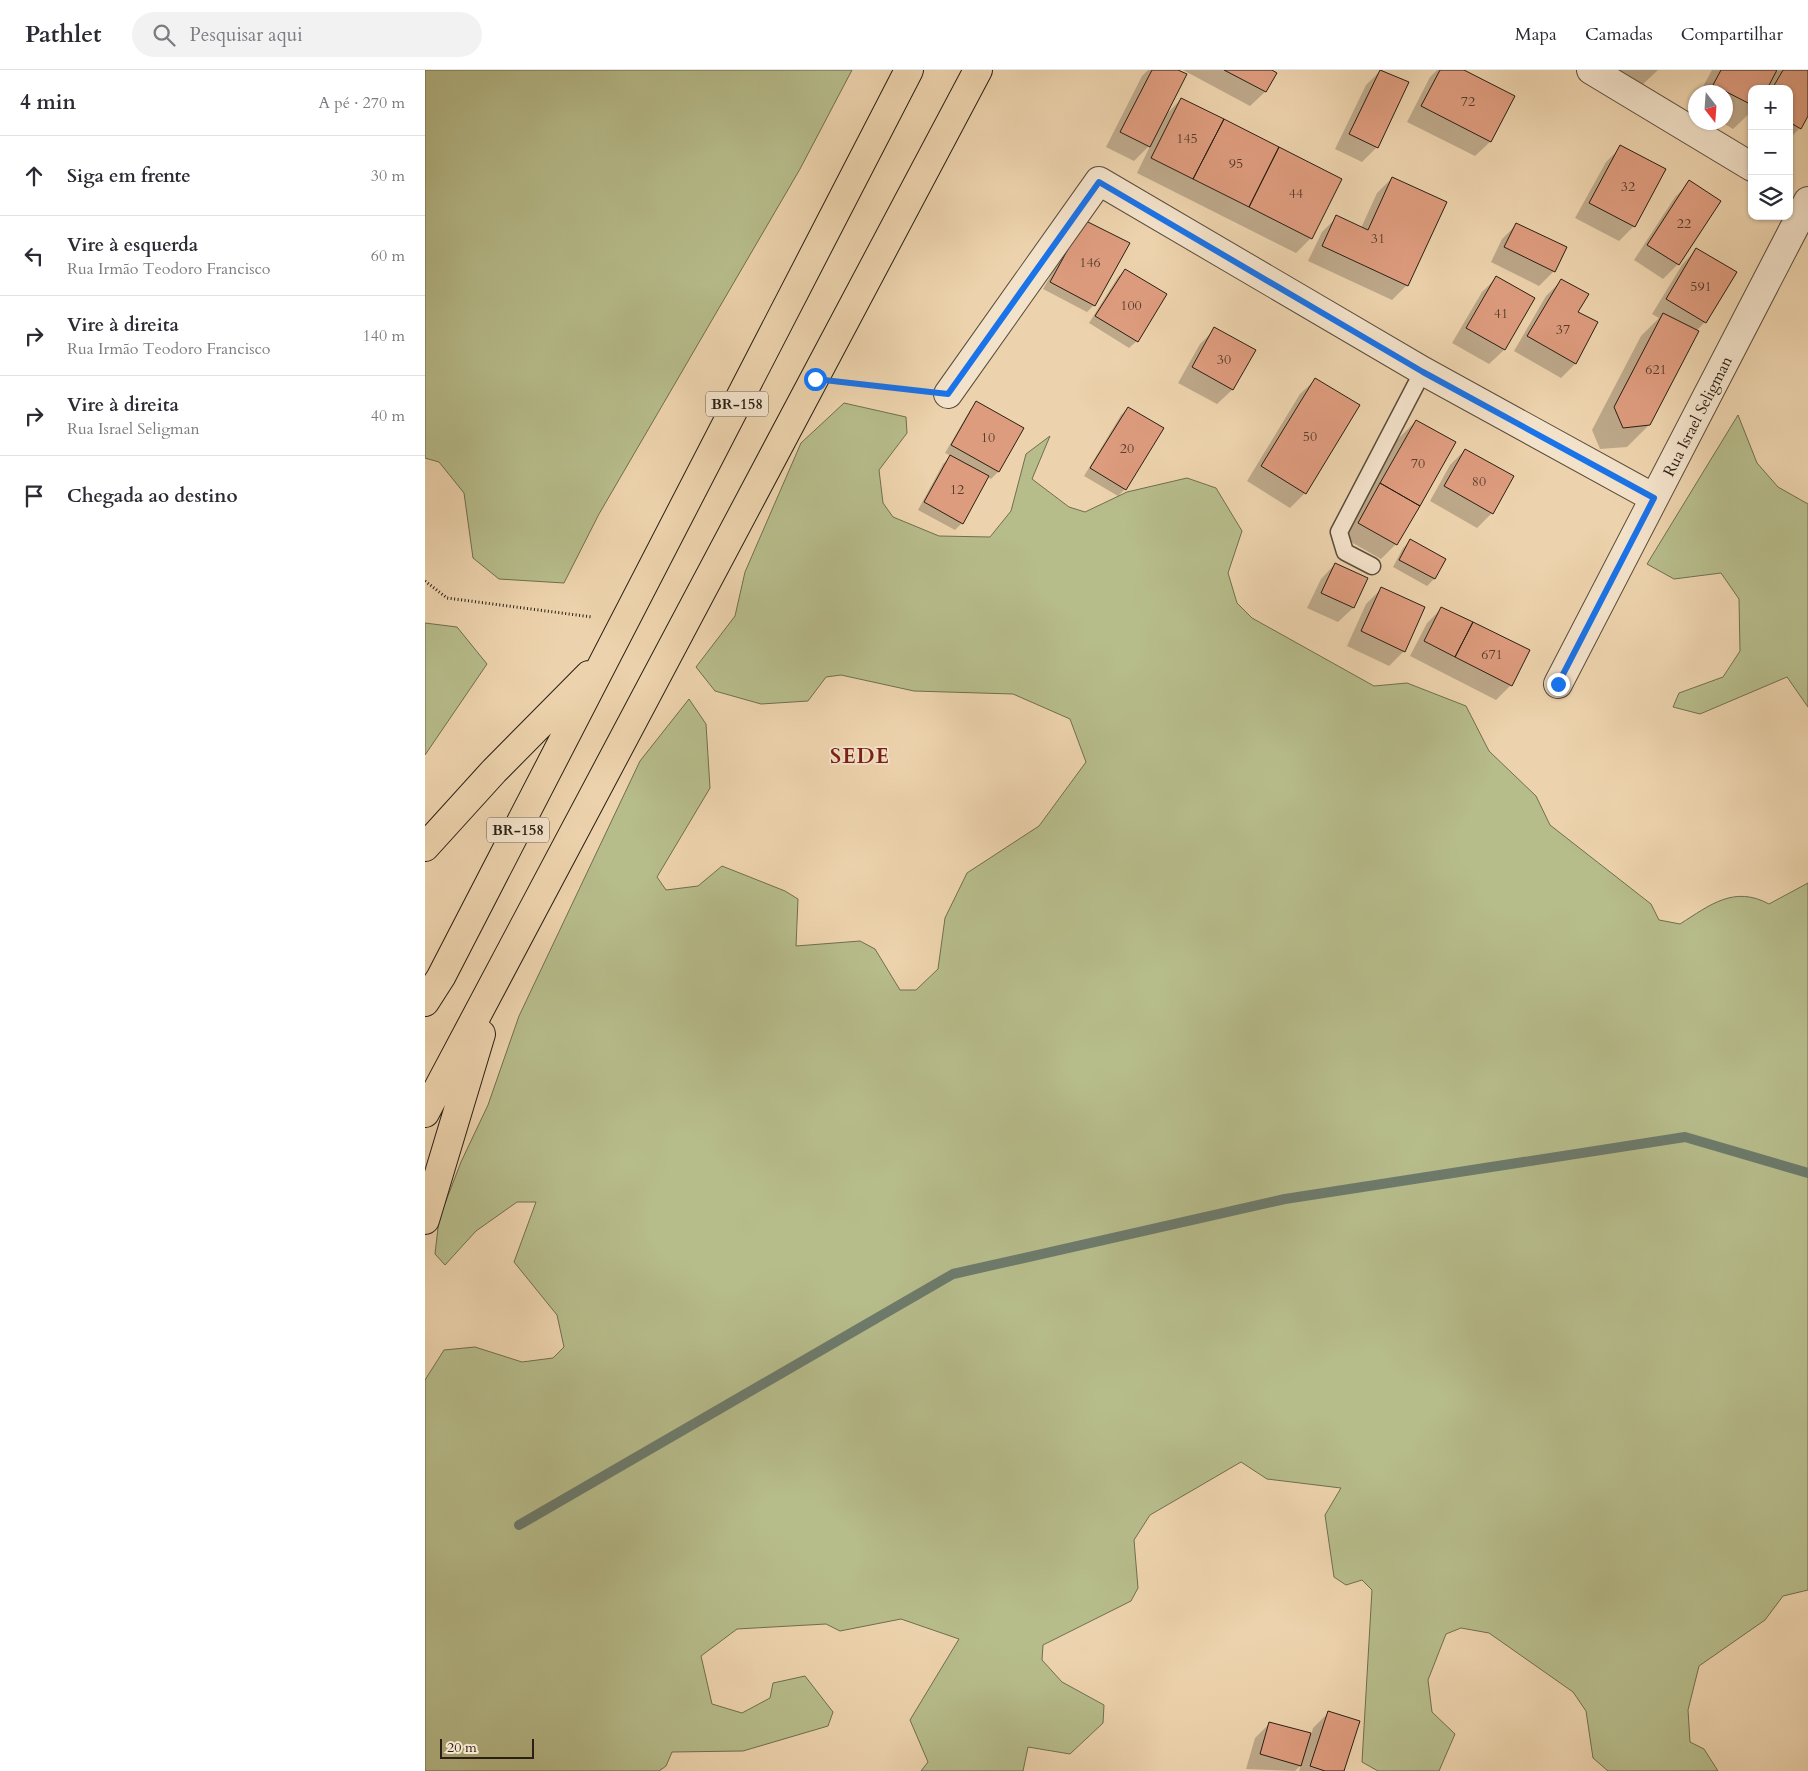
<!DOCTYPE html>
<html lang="pt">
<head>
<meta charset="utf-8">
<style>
  body { margin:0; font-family:Cardo,serif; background:#f2f2f3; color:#2b2b33 }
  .controls { position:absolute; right:15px; top:15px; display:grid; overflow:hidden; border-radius:10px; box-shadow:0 1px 4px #0004 }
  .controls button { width:45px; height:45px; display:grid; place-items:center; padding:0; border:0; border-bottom:1px solid #e1e1e2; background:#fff; color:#2b2b33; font:25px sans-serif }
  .compass { position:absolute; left:1263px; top:15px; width:45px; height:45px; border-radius:50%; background:#fff; box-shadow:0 1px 4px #0004; rotate:163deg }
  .scale { position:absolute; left:15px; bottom:12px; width:94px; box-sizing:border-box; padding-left:5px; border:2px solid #291f14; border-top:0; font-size:14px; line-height:18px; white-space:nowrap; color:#291f14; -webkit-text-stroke:4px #f3e2ca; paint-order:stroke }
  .stop { position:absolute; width:15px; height:15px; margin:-11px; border:4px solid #1a73e8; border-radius:50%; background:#fff }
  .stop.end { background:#1a73e8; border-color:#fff; box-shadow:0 1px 5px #0008 }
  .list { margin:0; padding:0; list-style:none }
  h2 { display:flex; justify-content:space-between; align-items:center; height:65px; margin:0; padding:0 20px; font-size:21px }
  h2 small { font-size:16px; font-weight:400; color:#7c7c81 }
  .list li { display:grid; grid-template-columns:32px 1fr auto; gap:15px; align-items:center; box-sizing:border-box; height:80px; padding:0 20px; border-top:1px solid #e1e1e2 }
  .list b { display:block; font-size:19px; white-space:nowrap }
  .list p { margin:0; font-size:16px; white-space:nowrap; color:#7c7c81 }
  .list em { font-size:16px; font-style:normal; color:#7c7c81 }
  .icon { flex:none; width:28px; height:28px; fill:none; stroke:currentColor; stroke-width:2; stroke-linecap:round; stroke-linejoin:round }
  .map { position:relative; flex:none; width:1383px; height:1701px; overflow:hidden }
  header { display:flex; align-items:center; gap:30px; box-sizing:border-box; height:70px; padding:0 25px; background:#fff; border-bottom:1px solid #e1e1e2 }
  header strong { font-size:24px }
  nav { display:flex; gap:28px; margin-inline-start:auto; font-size:18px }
  .search { width:350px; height:45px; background:#f2f2f3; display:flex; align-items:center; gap:12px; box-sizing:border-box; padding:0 18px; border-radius:28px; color:#7c7c81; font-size:19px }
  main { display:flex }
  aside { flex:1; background:#fff }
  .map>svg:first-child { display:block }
  .green { fill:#b7bc8b; stroke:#706e50 }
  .shadow { fill:#0003 }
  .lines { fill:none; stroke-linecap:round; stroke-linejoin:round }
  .stream { stroke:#6d7b6c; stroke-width:10 }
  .building { fill:#de9c7e; stroke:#291f14 }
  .lane-casing { stroke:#5a4c3a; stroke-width:19 }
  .street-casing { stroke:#5a4c3a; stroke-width:30 }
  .highway-casing { stroke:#291f14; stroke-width:30 }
  .path { stroke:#291f14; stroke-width:3; stroke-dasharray:1 2.5; stroke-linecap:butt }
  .lane { stroke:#f3e2ca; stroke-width:16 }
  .street { stroke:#f3e2ca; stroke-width:28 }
  .highway { stroke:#edd3ad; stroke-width:28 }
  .route { stroke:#1a73e8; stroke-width:6 }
  .labels { text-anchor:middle; stroke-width:4; stroke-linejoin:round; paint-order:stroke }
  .number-label { font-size:14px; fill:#563e2e }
  .shield { fill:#f3e2ca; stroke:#665a4b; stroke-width:1 }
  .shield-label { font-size:15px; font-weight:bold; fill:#291f14 }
  .street-label { font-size:16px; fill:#291f14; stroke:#f3e2ca }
  .district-label { font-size:21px; font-weight:bold; letter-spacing:1px; fill:#7a1f14; stroke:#f3e2ca }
</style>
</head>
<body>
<header>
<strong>Pathlet</strong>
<div class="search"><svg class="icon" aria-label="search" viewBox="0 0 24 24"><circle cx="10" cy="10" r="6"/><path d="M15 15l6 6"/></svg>Pesquisar aqui</div>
<nav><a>Mapa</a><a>Camadas</a><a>Compartilhar</a></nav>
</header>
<main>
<aside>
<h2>4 min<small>A pé · 270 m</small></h2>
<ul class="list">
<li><svg class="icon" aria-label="ahead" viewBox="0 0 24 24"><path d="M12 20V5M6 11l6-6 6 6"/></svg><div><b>Siga em frente</b></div><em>30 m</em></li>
<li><svg class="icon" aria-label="left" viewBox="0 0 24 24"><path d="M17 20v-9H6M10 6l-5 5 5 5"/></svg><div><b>Vire à esquerda</b><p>Rua Irmão Teodoro Francisco</p></div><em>60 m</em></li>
<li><svg class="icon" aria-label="right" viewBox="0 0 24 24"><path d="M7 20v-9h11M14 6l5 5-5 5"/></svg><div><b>Vire à direita</b><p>Rua Irmão Teodoro Francisco</p></div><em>140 m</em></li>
<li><svg class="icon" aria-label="right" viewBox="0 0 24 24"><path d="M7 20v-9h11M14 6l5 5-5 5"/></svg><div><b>Vire à direita</b><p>Rua Israel Seligman</p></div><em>40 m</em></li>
<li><svg class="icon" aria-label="arrive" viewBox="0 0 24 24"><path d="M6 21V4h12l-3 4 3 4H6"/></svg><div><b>Chegada ao destino</b></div></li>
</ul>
</aside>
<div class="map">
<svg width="1383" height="1701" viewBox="0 0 1383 1701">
  <rect width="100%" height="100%" fill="#edd3ad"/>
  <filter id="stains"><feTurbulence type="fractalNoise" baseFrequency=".004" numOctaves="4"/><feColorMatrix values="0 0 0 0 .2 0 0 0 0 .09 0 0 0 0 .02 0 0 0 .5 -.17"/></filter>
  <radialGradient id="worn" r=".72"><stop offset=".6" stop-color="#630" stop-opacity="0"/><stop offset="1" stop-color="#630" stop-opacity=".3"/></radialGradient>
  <!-- green -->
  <path class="green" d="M0,0h427l-52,99 -201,345 -35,69 -65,-4 -26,-21 -9,-65 -25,-31 -14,-4z
    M419,333l62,14 1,16 -28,37 4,33 10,14 46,19 51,1 21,-26 15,-57 24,-18 -18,43 37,28 16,5 42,-20 60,-14 29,10 26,43 -14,42 9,30 15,15 122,68 33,-3 59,23 23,45 47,45 14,29 101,79 8,16 21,4c30,-19 54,-39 89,-20l39,-21v707l-25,6 -18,24 -66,46 -11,44 2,32 14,7 14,22h-110l-15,-13 -7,-47 -13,-19 -84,-59 -28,-5 -15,6 -18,46 4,32 23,22 -16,37h-61l-16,-9 10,-172 -10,-10 -16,5 -12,-8 -9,-62 16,-27 -74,-9 -26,-17 -91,53 -16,25 4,48 -7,13 -88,44 -1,15 20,22 42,23 -1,18 -33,31 -42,-7 -5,24h-102l7,-9 -18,-42 49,-81 -58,-20 -61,12 -14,-7 -89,5 -36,27 11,48 30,9 28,-15 3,-15 32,-7 28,36 -5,14 -85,25 -71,1 -6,14 -7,5h-234v-391l19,-30 31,-3 47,15 31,-4 11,-11 -7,-32 -43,-53 22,-60h-19l-41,29 -31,34 -10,-11 4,-35 22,-57 27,-57 31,-89 121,-255 49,-62 17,25 4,64 -53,89 9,13 32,-4 24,-20 63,25 13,8 -2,47 64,-5 15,8 25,41h16l22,-21 7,-51 22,-45 72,-47 47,-64 -16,-43 -57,-25 -99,-3 -73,-16 -15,2 -18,24 -47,3 -46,-13 -19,-24 39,-51 10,-44 56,-129z
    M1313,345l19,48 21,24 30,17v203l-21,-30 -87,37 -27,-7 6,-14 44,-16 17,-26 -1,-52 -18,-26 -47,6 -27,-15z
    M0,553l32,4 30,37 -62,91z"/>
  <!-- shadow -->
  <path class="shadow" d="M723,0h27l-10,46 16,-17 130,139 -15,15 -159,-80 14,-29 -17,17 -28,-14 36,-71z
    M758,0h86l6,3 -10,19 -15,14z
    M956,0l26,12 -30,65 -15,15 -27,-13 31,-64z
    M1012,0h24l52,27 -23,45 -15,14 -68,-34 23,-45z
    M1189,0h44l-16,15z
    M1287,0h63l2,2 1,-2h30v44l-8,14 -11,11v-50h-37v22l-19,18 -12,-7h4v-30h-25z
    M1270,31v8l-3,-2z
    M1327,45v9l-4,-2z
    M1196,77l43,22 -30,57 -15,15 -44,-23 31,-56z
    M967,108l15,107 -15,15 -84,-39 14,-29 15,-15 24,11 16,-35z
    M1265,112l-12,82 -15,15 -29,-19 41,-63z
    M1091,155l38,46 -15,15 -48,-24 11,-23z
    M653,158l16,77 -7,7 -44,-23z
    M1271,180l9,72 -9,9 -47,94 -22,22 -27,2 -8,-19 49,-94 18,-18 -7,-4 30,-49z
    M700,200l40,25 -28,46 -8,7 -40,-25 29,-46z
    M1071,208l38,21 -30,51 -15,14 -37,-21 30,-51z
    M1136,211l15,31 21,10 -22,42 -14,14 -47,-27 32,-55z
    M790,259l17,61 -15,14 -39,-21 22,-39z
    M890,310l-10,113 -15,15 -43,-27 53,-87z
    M552,333l46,25 -25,44 -7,7 -4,-2 -25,46 -7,7 -37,-20 25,-46 8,-8 -6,-3 25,-43z
    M703,338l-3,81 -7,7 -34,-20 37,-61z
    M991,351l-20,123 -15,15 -37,-21 50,-95z
    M1040,380l27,63 -15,15 -47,-27 20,-36z
    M985,471l35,18 -11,20 -7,7 -34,-19 10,-19z
    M910,494l31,15 -13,29 -15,14 -31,-14 14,-29z
    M956,519l23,62 -15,15 -42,-20 19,-42z
    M1017,538l69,77 -15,15 -86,-44 17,-33z
    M903,1643l14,58h-43l2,-6 -6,6 -49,-2 9,-31 15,-15 41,12 2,-7z"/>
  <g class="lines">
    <!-- stream -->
    <path class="stream" d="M94,1455l434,-251 332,-75 400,-62 123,36"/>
  </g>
  <!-- building -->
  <path class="building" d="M727,0h26l9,4 -37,73 -30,-15z
    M799,0h48l5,3 -11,19z
    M955,0l29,12 -31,66 -29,-14z
    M1015,0h24l51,26 -24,46 -70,-36z
    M1296,0h56l-10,19h-15v16l-39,-20z
    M1358,0h25v46l-7,13 -12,-7v-33h-17z
    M756,28l43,21 -31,60 -42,-21z
    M799,49l55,28 -30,60 -56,-28z
    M1195,75l46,24 -31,58 -46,-24z
    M854,77l63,32 -30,60 -63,-32z
    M967,107l55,25 -39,84 -86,-40 14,-31 32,15z
    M1264,110l32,21 -42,64 -32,-20z
    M659,150l46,23 -35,63 -45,-24z
    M1091,153l51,24 -12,25 -51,-25z
    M1271,178l41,24 -31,51 -40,-24z
    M700,199l42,25 -29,48 -43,-26z
    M1071,206l39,22 -30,52 -39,-22z
    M1136,209l28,15 -11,18 20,10 -22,42 -49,-28z
    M1238,243l36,18 -49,94 -27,3 -9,-21z
    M789,257l42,23 -23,40 -41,-23z
    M890,308l45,27 -54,89 -45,-28z
    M551,331l48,27 -25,44 -48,-27z
    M703,337l36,21 -38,62 -36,-22z
    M991,350l40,22 -36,64 -40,-23z
    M1040,379l49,27 -21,38 -49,-28z
    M525,385l39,21 -26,48 -39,-22z
    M955,413l40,23 -23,39 -39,-22z
    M985,469l36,20 -11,20 -36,-19z
    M910,493l33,15 -14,30 -33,-15z
    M956,517l44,20 -20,45 -44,-21z
    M1016,537l32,15 -18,35 -31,-16z
    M1048,552l57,28 -18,36 -57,-29z
    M903,1641l32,10 -16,50h-19l-15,-5z
    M844,1652l42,11 -10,33 -41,-12z"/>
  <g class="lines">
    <!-- lane casing -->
    <g class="lane-casing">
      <path id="lane" d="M947,496l-27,-14 -6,-20 84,-161"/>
    </g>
    <!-- street casing -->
    <g class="street-casing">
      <path id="street" d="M1166,0l161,97
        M523,324l151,-213 324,190 231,127
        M1133,614l250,-483"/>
    </g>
    <!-- highway casing -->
    <g class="highway-casing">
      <path id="highway" d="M0,777l69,-76 95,-96
        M0,932l16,-25 468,-907
        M0,1043l553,-1043
        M0,1150l56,-186"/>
    </g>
    <!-- path -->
    <path class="path" d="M420,313l73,8
      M0,511l22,17 145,19"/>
    <!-- lane -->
    <use href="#lane" class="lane"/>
    <!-- street -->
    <use href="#street" class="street"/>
    <!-- highway -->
    <use href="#highway" class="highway"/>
  </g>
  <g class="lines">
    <!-- route -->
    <path class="route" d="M390,309l133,15 151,-212 324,190 231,126 -96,186"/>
  </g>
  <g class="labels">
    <!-- number labels -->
    <g class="number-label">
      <text x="1043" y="36">72</text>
      <text x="762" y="73">145</text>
      <text x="811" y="98">95</text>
      <text x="1203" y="121">32</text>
      <text x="871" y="128">44</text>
      <text x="1259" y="158">22</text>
      <text x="953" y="173">31</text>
      <text x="665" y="197">146</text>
      <text x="1276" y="221">591</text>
      <text x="706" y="240">100</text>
      <text x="1076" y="248">41</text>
      <text x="1138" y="264">37</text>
      <text x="799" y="294">30</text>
      <text x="1231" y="304">621</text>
      <text x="885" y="371">50</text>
      <text x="563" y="372">10</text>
      <text x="702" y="383">20</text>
      <text x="993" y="398">70</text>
      <text x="1054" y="416">80</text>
      <text x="532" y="424">12</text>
      <text x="1067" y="589">671</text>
    </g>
    <!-- shield labels -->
    <g class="shield">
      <rect x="281" y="321.5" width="62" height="25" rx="4"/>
      <rect x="62" y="747.5" width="62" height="25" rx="4"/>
    </g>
    <g class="shield-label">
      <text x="312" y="339">BR-158</text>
      <text x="93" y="765">BR-158</text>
    </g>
    <!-- street labels -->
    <g class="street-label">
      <text transform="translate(1272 346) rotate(-63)" y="6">Rua Israel Seligman</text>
    </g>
    <!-- district labels -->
    <g class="district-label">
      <text x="435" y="693">SEDE</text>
    </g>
  </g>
  <rect width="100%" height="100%" filter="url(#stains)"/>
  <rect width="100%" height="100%" fill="url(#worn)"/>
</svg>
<div class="controls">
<button>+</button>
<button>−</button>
<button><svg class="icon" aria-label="layers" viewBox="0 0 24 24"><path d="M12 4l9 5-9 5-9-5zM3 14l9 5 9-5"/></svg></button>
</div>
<svg class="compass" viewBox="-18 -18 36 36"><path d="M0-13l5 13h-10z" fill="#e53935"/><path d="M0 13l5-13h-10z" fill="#7c7c81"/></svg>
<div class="scale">20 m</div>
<div class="stop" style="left:390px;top:309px"></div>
<div class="stop end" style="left:1133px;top:614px"></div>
</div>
</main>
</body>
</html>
